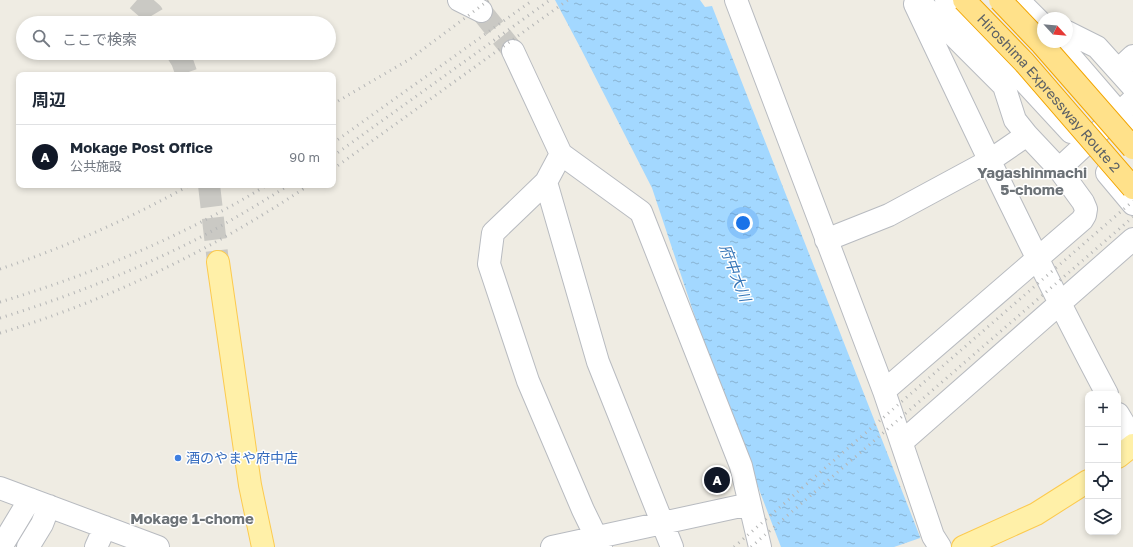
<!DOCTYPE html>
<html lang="ja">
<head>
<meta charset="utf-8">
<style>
  body { margin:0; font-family:"Golos Text","Noto Sans JP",sans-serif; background:#f2f2f3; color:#1f2937 }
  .controls { position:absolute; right:12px; bottom:12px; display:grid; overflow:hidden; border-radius:8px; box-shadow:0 2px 6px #0003 }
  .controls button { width:36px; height:36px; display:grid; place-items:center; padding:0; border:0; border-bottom:1px solid #e0e1e3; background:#fff; color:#1f2937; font:20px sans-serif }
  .compass { position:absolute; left:1037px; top:12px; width:36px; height:36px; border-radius:50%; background:#fff; box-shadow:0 2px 6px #0003; rotate:116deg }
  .you { position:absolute; left:743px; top:223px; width:14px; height:14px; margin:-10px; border:3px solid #fff; border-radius:50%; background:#1a73e8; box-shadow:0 0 0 6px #1a73e833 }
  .badge { display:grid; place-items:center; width:26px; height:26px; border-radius:50%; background:#111827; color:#fff; font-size:13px; font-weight:700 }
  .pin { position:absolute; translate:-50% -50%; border:2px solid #fff; box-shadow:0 1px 4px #0006 }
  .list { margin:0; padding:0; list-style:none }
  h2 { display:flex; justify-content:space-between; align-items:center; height:52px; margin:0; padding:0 16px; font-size:17px }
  h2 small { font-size:13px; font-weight:400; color:#747a83 }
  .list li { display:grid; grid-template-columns:26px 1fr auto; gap:12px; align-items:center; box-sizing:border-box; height:64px; padding:0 16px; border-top:1px solid #e0e1e3 }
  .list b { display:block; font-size:15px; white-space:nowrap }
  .list p { margin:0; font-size:13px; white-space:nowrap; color:#747a83 }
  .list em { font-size:13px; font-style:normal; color:#747a83 }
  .icon { flex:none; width:22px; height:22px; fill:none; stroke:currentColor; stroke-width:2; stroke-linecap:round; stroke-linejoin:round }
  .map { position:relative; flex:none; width:1133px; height:547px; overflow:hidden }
  .search { position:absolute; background:#fff; box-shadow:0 2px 6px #0003; left:16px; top:16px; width:320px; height:44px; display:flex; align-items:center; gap:10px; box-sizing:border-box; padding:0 14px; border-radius:22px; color:#747a83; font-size:15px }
  .panel { position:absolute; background:#fff; box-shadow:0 2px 6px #0003; left:16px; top:72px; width:320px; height:116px; border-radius:8px }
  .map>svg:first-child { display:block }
  .water { fill:url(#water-ripples) }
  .pier { fill:#efece3 }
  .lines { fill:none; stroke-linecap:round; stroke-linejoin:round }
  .minor-tunnel { stroke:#cac9c4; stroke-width:22; stroke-dasharray:22 11; stroke-linecap:butt }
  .major-tunnel { stroke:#cac9c4; stroke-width:22; stroke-dasharray:22 11; stroke-linecap:butt }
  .minor-casing { stroke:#b8bbc0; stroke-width:24 }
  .major-casing { stroke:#fcca4f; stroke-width:24 }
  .minor { stroke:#fff; stroke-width:22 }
  .major { stroke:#fff0a8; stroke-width:22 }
  .rail { stroke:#b5b6b6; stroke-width:3; stroke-dasharray:1 5; stroke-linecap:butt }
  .highway-bridge-casing { stroke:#f2a500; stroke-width:24; stroke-linecap:butt }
  .highway-bridge { stroke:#ffe18a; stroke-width:22 }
  .shop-dot { fill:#3f7fe0; stroke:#fff; stroke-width:1.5 }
  .labels { text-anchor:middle; stroke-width:3; stroke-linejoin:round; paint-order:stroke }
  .street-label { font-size:14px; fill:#5b6065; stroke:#fff }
  .shop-label { font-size:14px; fill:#366cbe; stroke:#fff; text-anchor:start }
  .neighbourhood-label { font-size:15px; font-weight:bold; fill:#6c7277; stroke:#fff }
  .water-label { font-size:15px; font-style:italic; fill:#3878b9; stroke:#fff }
</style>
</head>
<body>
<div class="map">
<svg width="1133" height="547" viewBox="0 0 1133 547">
  <defs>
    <pattern id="water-ripples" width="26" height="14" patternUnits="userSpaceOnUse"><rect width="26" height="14" fill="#a3d8ff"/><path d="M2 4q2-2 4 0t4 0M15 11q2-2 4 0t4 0" fill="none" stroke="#88b3d2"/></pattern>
  </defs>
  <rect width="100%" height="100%" fill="#efece3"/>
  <!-- water -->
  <path class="water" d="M555,0h145l5,7 7,-1 212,541h-143l-73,-191 -56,-168 -71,-139z"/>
  <!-- pier -->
  <path class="pier" d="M923,537l3,10h-32z"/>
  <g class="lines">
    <!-- minor-tunnel -->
    <path class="minor-tunnel" d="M481,11l32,40"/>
    <!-- major-tunnel -->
    <path class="major-tunnel" d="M137,0l15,13 6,10
      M177,53l5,8 5,14
      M209,185l9,77"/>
    <!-- minor casing -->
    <g class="minor-casing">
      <path id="minor" d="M459,0l22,11
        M736,0l148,391 49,145 7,11
        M946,0l64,66 61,66
        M1018,0l25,25
        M915,4c62,131 124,262 192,390
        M1067,32l30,15 36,40
        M1058,42l75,87
        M513,51l48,103 80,58 100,254 19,81
        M1118,70l15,-14
        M561,154l-15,28 52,180 74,185
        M1059,169l74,-69
        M1107,173l26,31
        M546,182l-53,51 -4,31 39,117 55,129 18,37
        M826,240l63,-25 100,-54 38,-26
        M884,391l198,-171 3,-5 1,-6 -3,-7 -24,-33 -32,-34 -12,-15 -11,-34 -86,-86
        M1118,414l15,25
        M902,442l231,-203
        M0,488l158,59
        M1,547l29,-48
        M28,547l14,-23 7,-18
        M96,547l9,-20
        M552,547l198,-43"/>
    </g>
    <!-- major casing -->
    <g class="major-casing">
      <path id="major" d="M218,262l32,223 13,62
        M1118,457l15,-12
        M963,547l73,-33 52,-33"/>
    </g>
    <!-- minor -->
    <use href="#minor" class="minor"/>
    <!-- major -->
    <use href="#major" class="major"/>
    <!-- rail -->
    <path class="rail" d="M333,104l77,-45 79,-59
      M333,143l200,-143
      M333,156l217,-156
      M333,169l235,-169
      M0,269c66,-22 129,-50 190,-84
      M0,302c93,-28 184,-66 267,-117
      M0,318c68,-21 134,-47 197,-79 32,-17 62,-35 92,-54
      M0,333c110,-33 214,-84 309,-148
      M734,547l399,-346
      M751,547l382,-330"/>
    <!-- highway-bridge casing -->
    <g class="highway-bridge-casing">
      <g id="highway-bridge">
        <path id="s1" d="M964,0l60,62 109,126"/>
        <path d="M1000,0l42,44 91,104"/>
      </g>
    </g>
    <!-- highway-bridge -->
    <use href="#highway-bridge" class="highway-bridge"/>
  </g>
  <!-- markers -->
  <circle class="shop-dot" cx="178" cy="458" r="4"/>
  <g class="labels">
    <!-- street labels -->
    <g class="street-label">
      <text dy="5" stroke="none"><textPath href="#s1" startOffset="126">Hiroshima Expressway Route 2</textPath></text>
    </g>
    <!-- shop labels -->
    <g class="shop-label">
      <text x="186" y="463">酒のやまや府中店</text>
    </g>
    <!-- neighbourhood labels -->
    <g class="neighbourhood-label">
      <text x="1032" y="178">Yagashinmachi<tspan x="1032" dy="17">5-chome</tspan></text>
      <text x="192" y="524">Mokage 1-chome</text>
    </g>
    <!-- water labels -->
    <g class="water-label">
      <text transform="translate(735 273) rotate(69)" y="5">府中大川</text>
    </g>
  </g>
</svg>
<div class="controls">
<button>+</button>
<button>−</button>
<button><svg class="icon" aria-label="locate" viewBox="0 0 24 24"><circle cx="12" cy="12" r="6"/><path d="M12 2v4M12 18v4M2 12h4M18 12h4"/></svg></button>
<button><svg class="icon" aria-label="layers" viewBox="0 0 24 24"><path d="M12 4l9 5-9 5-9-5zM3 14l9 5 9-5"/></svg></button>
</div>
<svg class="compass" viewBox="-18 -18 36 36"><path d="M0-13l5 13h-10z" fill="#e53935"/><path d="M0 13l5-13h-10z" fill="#747a83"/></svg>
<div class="you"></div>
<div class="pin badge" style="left:717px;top:480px">A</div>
<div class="search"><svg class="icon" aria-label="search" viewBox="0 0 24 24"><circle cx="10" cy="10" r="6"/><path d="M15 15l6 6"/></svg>ここで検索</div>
<section class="panel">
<h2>周辺<small></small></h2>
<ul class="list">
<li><span class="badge">A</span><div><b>Mokage Post Office</b><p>公共施設</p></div><em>90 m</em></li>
</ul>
</section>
</div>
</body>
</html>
